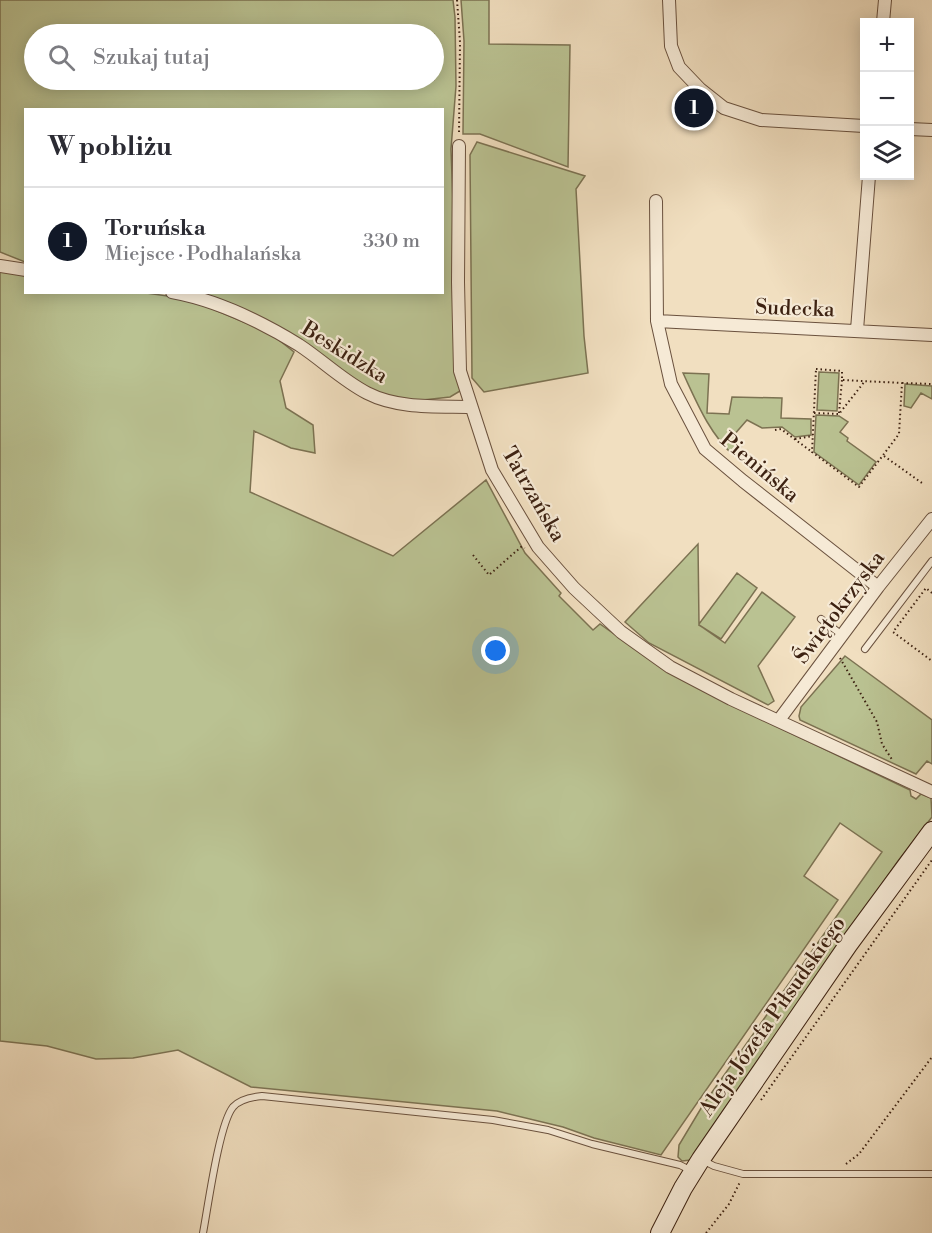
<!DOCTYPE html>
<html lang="pl">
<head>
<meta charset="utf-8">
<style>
  body { margin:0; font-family:"Libre Bodoni",serif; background:#f7f7f7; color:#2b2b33 }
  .controls { position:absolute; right:18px; top:18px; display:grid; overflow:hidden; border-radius:0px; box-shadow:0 3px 15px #0003 }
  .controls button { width:54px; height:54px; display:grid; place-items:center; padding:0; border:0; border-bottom:2px solid #e1e1e2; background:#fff; color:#2b2b33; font:30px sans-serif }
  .you { position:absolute; left:496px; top:651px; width:21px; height:21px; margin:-15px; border:4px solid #fff; border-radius:50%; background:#1a73e8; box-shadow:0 0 0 9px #1a73e833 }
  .badge { display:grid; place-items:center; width:39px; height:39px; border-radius:50%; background:#111827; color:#fff; font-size:20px; font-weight:700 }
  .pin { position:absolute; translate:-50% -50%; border:3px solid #fff; box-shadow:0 2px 6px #0006 }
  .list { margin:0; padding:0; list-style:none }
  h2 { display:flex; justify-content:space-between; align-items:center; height:78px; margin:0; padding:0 24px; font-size:26px }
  h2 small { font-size:20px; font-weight:400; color:#7c7c81 }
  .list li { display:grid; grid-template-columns:39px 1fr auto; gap:18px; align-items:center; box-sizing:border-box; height:108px; padding:0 24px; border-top:2px solid #e1e1e2 }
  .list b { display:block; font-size:22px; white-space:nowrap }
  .list p { margin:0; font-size:20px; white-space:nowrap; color:#7c7c81 }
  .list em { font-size:20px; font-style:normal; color:#7c7c81 }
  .icon { flex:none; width:33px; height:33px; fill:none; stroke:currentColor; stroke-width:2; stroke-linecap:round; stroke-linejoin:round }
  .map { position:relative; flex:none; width:932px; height:1233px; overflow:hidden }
  .search { position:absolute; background:#fff; box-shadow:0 3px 15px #0003; left:24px; top:24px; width:420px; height:66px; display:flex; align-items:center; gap:15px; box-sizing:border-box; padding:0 21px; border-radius:33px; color:#7c7c81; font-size:22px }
  .panel { position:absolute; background:#fff; box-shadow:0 3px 15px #0003; left:24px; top:108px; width:420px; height:186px; border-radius:0px }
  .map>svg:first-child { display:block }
  .green { fill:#bac292; stroke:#7c7252; stroke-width:1.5; fill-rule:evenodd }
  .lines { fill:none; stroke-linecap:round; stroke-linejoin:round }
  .lane-casing { stroke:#6a513e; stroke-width:8 }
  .street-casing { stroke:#6a513e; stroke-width:14 }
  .secondary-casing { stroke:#3d2212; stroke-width:20 }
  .path { stroke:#3d2212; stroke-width:2; stroke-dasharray:1.5 3; stroke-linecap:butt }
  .lane { stroke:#f6ead6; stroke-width:6 }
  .street { stroke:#f6ead6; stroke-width:12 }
  .secondary { stroke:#f6ead6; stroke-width:18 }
  .labels { text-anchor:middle; stroke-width:4.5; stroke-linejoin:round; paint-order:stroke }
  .street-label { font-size:21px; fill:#3d2212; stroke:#f6ead6 }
</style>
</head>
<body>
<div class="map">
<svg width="932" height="1233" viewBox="0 0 932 1233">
  <rect width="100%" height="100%" fill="#f1dfc0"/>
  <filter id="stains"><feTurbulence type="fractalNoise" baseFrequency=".00333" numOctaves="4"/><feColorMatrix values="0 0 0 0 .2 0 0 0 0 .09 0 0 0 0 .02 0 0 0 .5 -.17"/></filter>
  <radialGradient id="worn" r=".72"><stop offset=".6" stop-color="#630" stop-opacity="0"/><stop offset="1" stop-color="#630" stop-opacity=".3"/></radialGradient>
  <!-- green -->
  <path class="green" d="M0,0h453l2,17 1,69 -5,63 9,242 -10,6 -27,3h-16l-31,-8 -47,-28 -137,-71 250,-1v-182h-416l-1,152 -25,-10zM34,34h400v46h-400z
    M461,0h28v44l81,1 -2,122 -88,-33h-17l1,-93z
    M477,142l108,34 -9,13 8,147 4,37 -104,19 -12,-14 -2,-223z
    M0,271l25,4 1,17h113l50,7 81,34 24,19 -14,29 6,27 27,17 2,28 -24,-5 -37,-17 -4,61 143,64 93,-76 39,73 36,40 -2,3 34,34 7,-6 62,44 76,40 172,82 1,6 5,3 5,-5 10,4 1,19 -34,44 -181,259 -26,40 -9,1 -4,-4 1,-12 24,-40 179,-253 -42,-29 -36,53 34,24 -177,255 -67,-17 -31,-11 -66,-16 -246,-24 -73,-37 -45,8 -37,1 -49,-13 -47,-5z
    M819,372l20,1 -2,38 -20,-1z
    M683,373l26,1 -2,39 22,1 3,-17 50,1 -1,20 30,1v16l-16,2 -13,-10 -20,1 -15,-8 -14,16 10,8 -9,12c-25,-23 -37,-53 -51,-83z
    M905,384l27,2v13l-11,-6 -10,15 -7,-2z
    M816,415l23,1 9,6 -8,10 8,6 -1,3 29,21 -17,23 -45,-33z
    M698,544l1,80 38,-51 20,15 -36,51 -22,-14 26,18 37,-51 33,25 -37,49 16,35 -6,4 -119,-62 -24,-21z
    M845,656l87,64v44l-5,-3 -11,13 -116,-54 -1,-4 2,-9z"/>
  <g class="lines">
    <!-- lane casing -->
    <g class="lane-casing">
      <path id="lane" d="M821,619l21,16
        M865,649l67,-88
        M704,1161l10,5 29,8h189
        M203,1233c5,-26 16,-109 30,-126 7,-8 19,-10 29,-11l231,24 55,10 44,14 88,21 12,6"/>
    </g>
    <!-- street casing -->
    <g class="street-casing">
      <path id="street" d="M669,0l2,46 8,21 21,22 24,19 37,12 103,6
        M883,22l2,-22
        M910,129l22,1
        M459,146l-1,136 2,89 32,99 46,77 36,41 47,44 49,35 61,32 201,93
        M656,201l1,120 14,63 34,65 38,32 135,106
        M0,266l26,4
        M172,292c44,8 88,29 127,53 23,15 43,35 68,48 31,16 70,13 104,14
        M657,321l275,14
        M857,330l12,-154
        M779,720l99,-133 54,-68"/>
    </g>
    <!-- secondary casing -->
    <g class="secondary-casing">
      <path id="secondary" d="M660,1233l23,-45 18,-29 147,-214 84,-114"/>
    </g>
    <!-- path -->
    <path class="path" d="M457,0l3,42 -1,92
      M816,369l26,2v9l60,3 -3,51 -40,53 -47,-35z
      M902,383l30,1
      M814,413l25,1 26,-33
      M839,413l3,-33
      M775,430l6,-1 31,23
      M795,439l18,-3
      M884,456l38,27
      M473,555l16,20 32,-28 4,1
      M932,593l-6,-5 -33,44 39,29
      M840,658l37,64 5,22 11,17
      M761,1100l171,-240
      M846,1164l13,-10 73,-97
      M706,1233l23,-29 11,-22"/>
    <!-- lane -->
    <use href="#lane" class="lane"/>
    <!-- street -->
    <use href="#street" class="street"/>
    <!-- secondary -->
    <use href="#secondary" class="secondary"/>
  </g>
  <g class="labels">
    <!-- street labels -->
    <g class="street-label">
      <text transform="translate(795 308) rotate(2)" y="7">Sudecka</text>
      <text transform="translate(345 352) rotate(32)" y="7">Beskidzka</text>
      <text transform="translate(760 467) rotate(40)" y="7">Pienińska</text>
      <text transform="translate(534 494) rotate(60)" y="7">Tatrzańska</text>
      <text transform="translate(839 607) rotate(-53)" y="7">Świętokrzyska</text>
      <text transform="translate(772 1016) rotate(-55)" y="7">Aleja Józefa Piłsudskiego</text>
    </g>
  </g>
  <rect width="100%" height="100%" filter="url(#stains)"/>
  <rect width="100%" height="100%" fill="url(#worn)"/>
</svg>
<div class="controls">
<button>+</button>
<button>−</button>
<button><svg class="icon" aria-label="layers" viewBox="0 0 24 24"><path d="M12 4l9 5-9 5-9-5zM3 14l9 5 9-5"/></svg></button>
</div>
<div class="you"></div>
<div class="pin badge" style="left:694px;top:108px">1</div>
<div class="search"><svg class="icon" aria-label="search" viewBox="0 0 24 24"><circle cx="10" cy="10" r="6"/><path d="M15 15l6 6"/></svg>Szukaj tutaj</div>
<section class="panel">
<h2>W pobliżu<small></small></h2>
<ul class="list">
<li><span class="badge">1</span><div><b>Toruńska</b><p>Miejsce · Podhalańska</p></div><em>330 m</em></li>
</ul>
</section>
</div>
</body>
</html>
